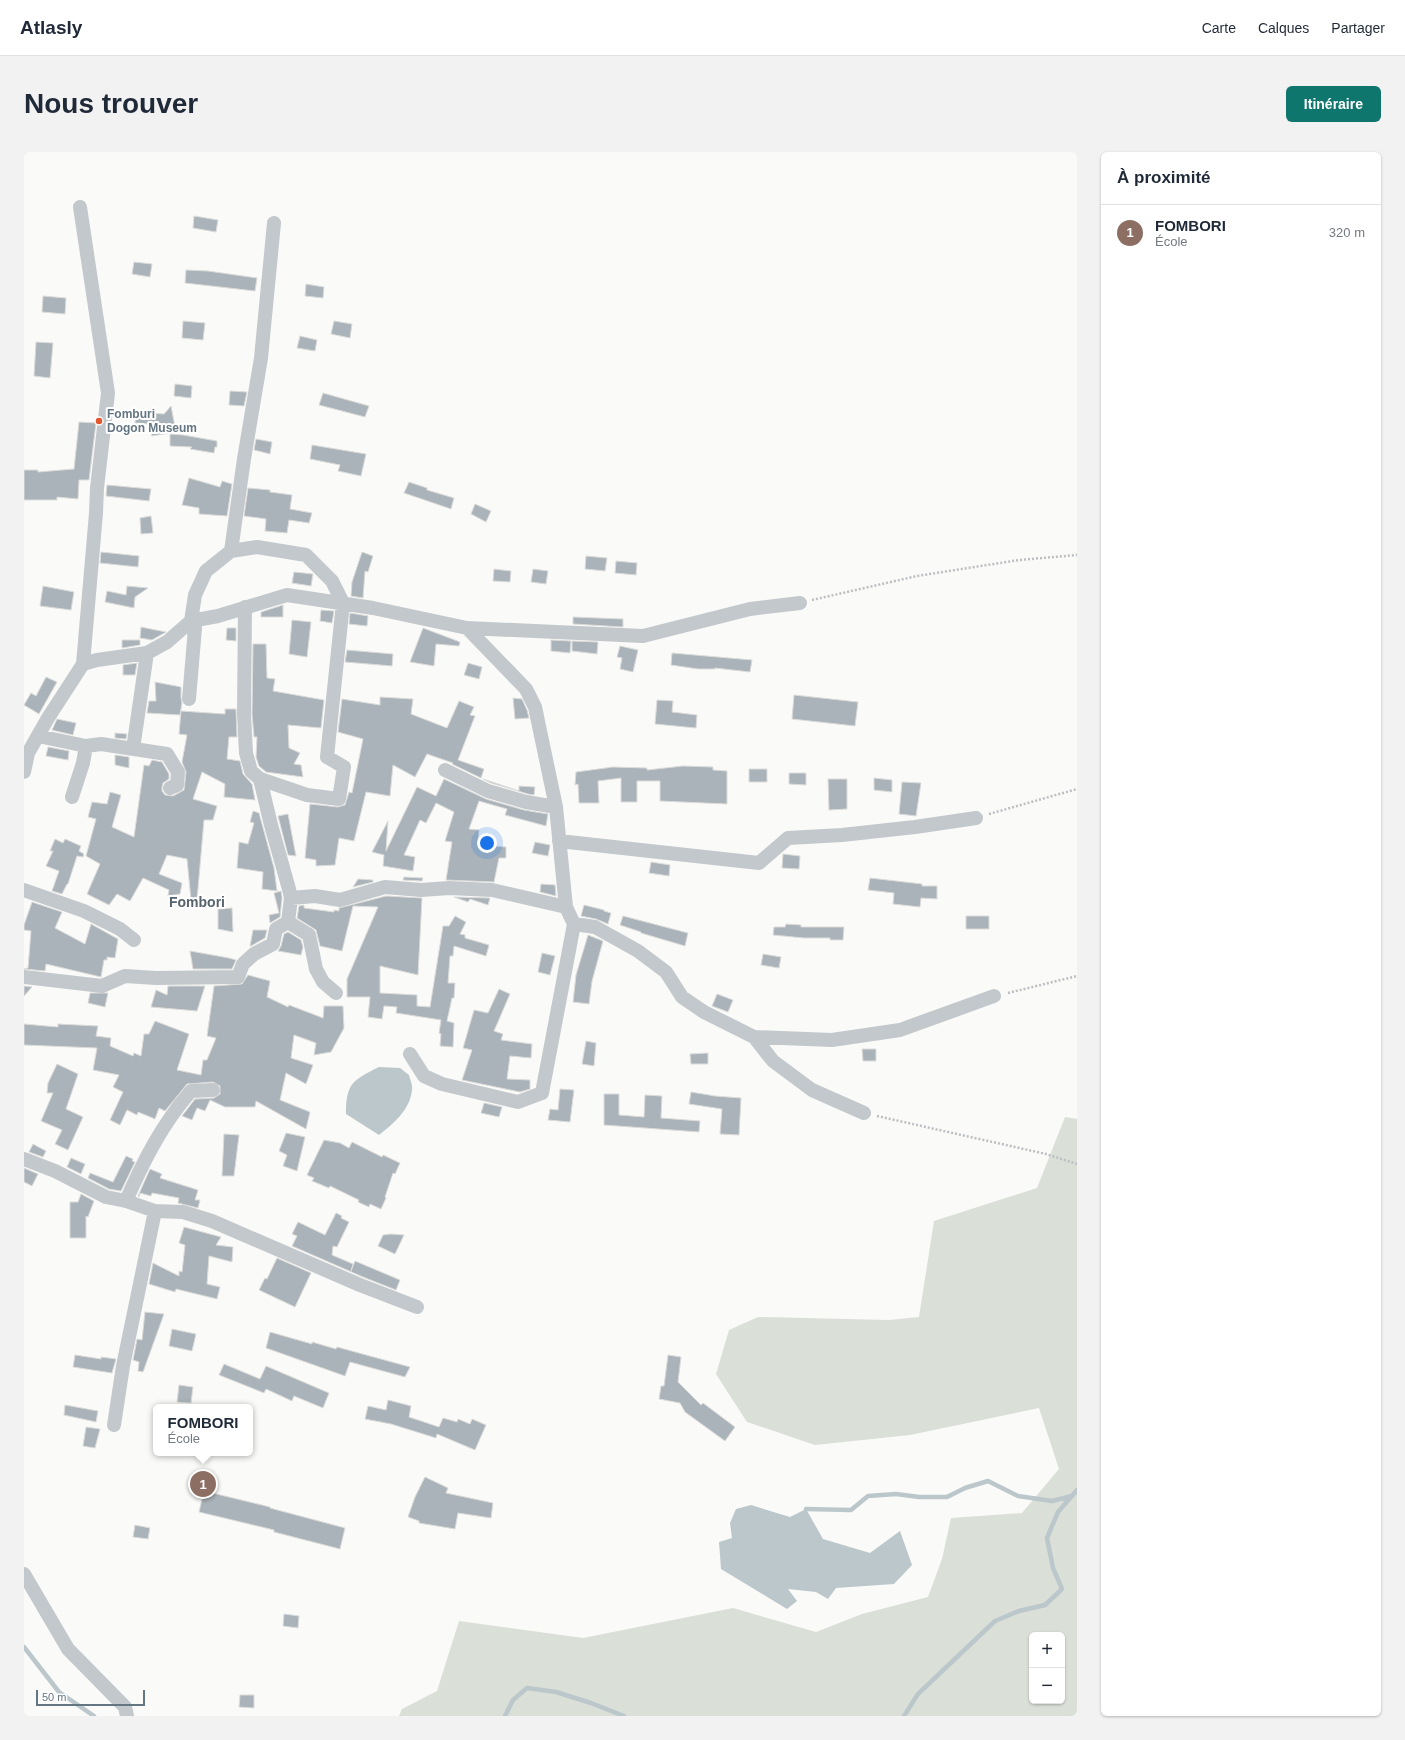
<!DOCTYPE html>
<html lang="fr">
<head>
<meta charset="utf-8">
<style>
  body { margin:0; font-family:Arial,sans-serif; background:#f2f2f3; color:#1f2937 }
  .controls { position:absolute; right:12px; bottom:12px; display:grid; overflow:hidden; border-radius:6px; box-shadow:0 1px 3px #0004 }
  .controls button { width:36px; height:36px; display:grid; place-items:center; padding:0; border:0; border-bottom:1px solid #e0e1e3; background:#fff; color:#1f2937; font:20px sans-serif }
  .scale { position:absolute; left:12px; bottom:10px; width:109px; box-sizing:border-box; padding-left:4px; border:2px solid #657683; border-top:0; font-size:11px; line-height:14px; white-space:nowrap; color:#657683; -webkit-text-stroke:3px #fff; paint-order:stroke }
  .you { position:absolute; left:463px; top:691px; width:14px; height:14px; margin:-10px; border:3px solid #fff; border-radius:50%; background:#1a73e8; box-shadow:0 0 0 6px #1a73e833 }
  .badge { display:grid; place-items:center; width:26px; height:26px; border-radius:50%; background:#0f766e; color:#fff; font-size:13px; font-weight:700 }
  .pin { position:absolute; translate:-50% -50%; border:2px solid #fff; box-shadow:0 1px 4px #0006 }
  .popup { position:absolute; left:129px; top:1252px; width:100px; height:52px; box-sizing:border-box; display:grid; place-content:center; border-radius:6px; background:#fff; filter:drop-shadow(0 1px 3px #0005); font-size:13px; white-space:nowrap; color:#747a83 }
  .popup b { font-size:15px; color:#1f2937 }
  .popup::after { content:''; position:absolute; left:50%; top:100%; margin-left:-8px; border:8px solid transparent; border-top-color:#fff }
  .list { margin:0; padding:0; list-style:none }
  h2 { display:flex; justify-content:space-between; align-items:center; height:52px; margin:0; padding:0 16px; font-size:17px }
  h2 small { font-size:13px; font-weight:400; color:#747a83 }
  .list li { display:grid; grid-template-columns:26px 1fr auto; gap:12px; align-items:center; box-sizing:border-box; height:56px; padding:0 16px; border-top:1px solid #e0e1e3 }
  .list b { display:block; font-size:15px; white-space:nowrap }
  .list p { margin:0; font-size:13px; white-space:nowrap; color:#747a83 }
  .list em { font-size:13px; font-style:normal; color:#747a83 }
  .map { position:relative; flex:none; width:1053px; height:1564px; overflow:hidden; border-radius:6px }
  header { display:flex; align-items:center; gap:24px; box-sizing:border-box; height:56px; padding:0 20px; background:#fff; border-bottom:1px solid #e0e1e3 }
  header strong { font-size:19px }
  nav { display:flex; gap:22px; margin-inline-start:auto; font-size:14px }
  .intro { display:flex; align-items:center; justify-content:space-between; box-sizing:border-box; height:96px; padding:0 24px }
  h1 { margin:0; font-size:28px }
  .button { padding:10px 18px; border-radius:6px; background:#0f766e; color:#fff; font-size:14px; font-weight:700 }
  main { display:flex; gap:24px; padding:0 24px }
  aside { flex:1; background:#fff; border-radius:6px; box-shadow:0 1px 3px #0004 }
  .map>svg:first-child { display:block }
  .green { fill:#dadfd7; fill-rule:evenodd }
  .water { fill:#bbc7cb }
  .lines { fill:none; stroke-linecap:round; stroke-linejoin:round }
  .stream { stroke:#bbc7cb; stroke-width:4.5 }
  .building { fill:#aab3b9; stroke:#dcdcda }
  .path { stroke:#bbbfc2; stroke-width:2.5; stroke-dasharray:2 2; stroke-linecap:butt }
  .minor { stroke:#c3c8cc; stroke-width:14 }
  .poi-dot { fill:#e4572e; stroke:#fff; stroke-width:1.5 }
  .labels { text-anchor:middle; stroke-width:4; stroke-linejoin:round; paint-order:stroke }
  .poi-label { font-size:12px; font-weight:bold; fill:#657683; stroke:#fff; text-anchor:start }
  .quarter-label { font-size:14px; font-weight:bold; fill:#57646e; stroke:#fff }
</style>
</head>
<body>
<header>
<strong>Atlasly</strong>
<nav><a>Carte</a><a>Calques</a><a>Partager</a></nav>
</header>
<div class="intro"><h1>Nous trouver</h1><a class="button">Itinéraire</a></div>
<main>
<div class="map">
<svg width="1053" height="1564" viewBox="0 0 1053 1564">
  <rect width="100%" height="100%" fill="#fafaf8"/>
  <!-- green -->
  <path class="green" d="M1041,965l12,2v597h-678l3,-7 35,-18 22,-70 124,17 150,-30 83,24 46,-18 66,-17 14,-38 9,-41 71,-5 37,-44 -20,-61 -129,27 -95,10 -68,-23 -31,-48 13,-44 29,-13 131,3 30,-3 15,-96 103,-33zM1008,1483h30v66h-30z"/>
  <!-- water -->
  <path class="water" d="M355,915l21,1 9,7c1,4 4,11 3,15 -2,20 -19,34 -33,45l-33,-21c0,-31 7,-34 33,-47z
    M727,1353l39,12 16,-8 17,30 47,14 30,-22 12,34 -18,19 -58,4 -8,11 -12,-7 -28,-3 9,12 -10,8 -66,-40 -2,-27 13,-4 -2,-15 6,-14z"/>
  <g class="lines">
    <!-- stream -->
    <path class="stream" d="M782,1357l45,1 17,-14 28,-2 23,3h28l18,-9 23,-7 30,15 34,5 20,-5
      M0,1495l35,45 35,24
      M481,1564l8,-16 14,-12 29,4 35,11 33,13
      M880,1564l14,-22 77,-73 24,-10 26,-6 17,-16 -9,-21 -6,-30 11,-26 19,-22"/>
  </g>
  <!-- building -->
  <path class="building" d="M170,64l24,4 -2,12 -23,-4z
    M110,110l18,2 -2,13 -18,-3z
    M162,118l22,1 49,7 -2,13 -70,-8z
    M282,132l18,3 -1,11 -18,-2z
    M19,144l23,2 -1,16 -23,-2z
    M159,169l22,2 -2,17 -21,-2z
    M310,169l18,3 -2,14 -19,-4z
    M276,184l17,4 -2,11 -18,-3z
    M12,190l17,1 -3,35 -16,-2z
    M151,232l17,2 -1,12 -17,-2z
    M206,239l17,1 -3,14 -15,-1z
    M299,241l46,13 -4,11 -46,-12z
    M147,254l5,26 -24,4 -3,-12 -14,-1 1,-11 28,2z
    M55,270l17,1 -7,57h-10l-1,19 -21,-2v3h-33v-30h14v2l36,-3z
    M146,282l13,1 34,6v6h-2l-1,6 -24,-4 2,-2 -22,-1z
    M232,287l16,3 -2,12 -16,-4z
    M288,293l54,9 -5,22 -23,-5 2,-6 -30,-6z
    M165,326l31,9 2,-6 10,3 -5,32 -28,-2v-6l-17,-3z
    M385,330l18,6v2l27,8 -3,11 -47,-16z
    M83,333l44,4 -2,12 -43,-5z
    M224,336l22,2v2l22,3 -2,14 22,4 -3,10 -20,-3 -2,13 -22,-2 1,-12 -22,-3z
    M451,352l16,7 -5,11 -15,-8z
    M127,364l2,17 -12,1 -1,-16z
    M77,400l38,4 -1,11 -38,-4z
    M338,400l11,4 -5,16 -3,-1 -2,27 -12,-2 1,-14z
    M562,404l21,2 -2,13 -20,-2z
    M592,409l21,2 -1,12 -21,-2z
    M470,417l17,2 -1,11 -17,-1z
    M509,417l15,2 -2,13 -15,-2z
    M270,420l19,2 -2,12 -19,-3z
    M19,434l31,6 -3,18 -31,-4z
    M103,434l21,2 -13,9 -1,11 -29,-6 2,-11 19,4z
    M259,453v12h-22v-5z
    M297,458l13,1 -2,12 -12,-2z
    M326,461l18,3 -1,10 -18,-2z
    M549,465l50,2v8l-50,-3z
    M268,468l19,2 -4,35 -18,-3z
    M117,475l25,5 -14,8 -12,-2z
    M203,476h9v13l-10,-1z
    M399,476l37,14 -1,4 -23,-2 -2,22 -24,-4z
    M98,488h18v5l-18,3z
    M527,488l20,1 -1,12 -19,-2z
    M548,489l26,1 -1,12 -25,-3z
    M229,492h13l1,34 8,1 -2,12 51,9 -3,28 -33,-3 1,23 11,5 -6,11 7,1 2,12 -37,-5 -7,-6 -3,-9 1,-20h-3l-2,-23z
    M596,494l18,4 -5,22 -13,-3 2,-11 -5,-1z
    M323,498l46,4 -1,12 -47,-4z
    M648,501l80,7 -2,12 -35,-4v1h-17l-27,-4z
    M113,511l-2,12h-12v-10z
    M444,511l14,4 -3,12 -15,-4z
    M22,525l11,5 -18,32 -15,-9 7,-12 5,3z
    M131,530l26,5v11l1,5 -2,12 -33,-2 2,-12h7z
    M770,543l64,7 -3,24 -63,-7z
    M356,545l33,2 -2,15 36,14 12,-27 15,6 -4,8 5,1 -17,44 26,9 -3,9 -29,-14 1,-1 -26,-9 -12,23 -22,-12 -3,31 -24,-4 -12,49 -15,-3 -4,27 -19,1v-6l-11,-2 5,-54 28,3 7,-2 4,-13 3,1 11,-54 -25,-7 4,-33 38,6z
    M489,546l9,1 5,11 2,8 -14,1z
    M633,548l16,1 -1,11 25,3 -1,13 -41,-4z
    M201,557h11l1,28h-8l-2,22 13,2 3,13 9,10 3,16 -31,-3 1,-13 -23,-12 -9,27 24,7 -4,14h-9l-7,80h-6l-4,-41 -20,-4 -8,19 23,9 -2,11 -12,2 1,-6 -26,-12 -13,23 -13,-7 -8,11 -22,-11 13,-30 -14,-8 10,-37 -8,-2 4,-15 15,2 3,-12 11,3 -9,32 22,10 10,-72 5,1 3,-6 10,2 7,12v5l-6,4 -1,4v4l3,4 8,1 11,-6 2,-18 -4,-10 5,-27 -8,-1 2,-23 44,3z
    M33,567l19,4 -3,12 -21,-5z
    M91,581l12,1 -1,5 -11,-1z
    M24,595l21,4 -1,9 -22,-4z
    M91,603l14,2v11l-14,-3z
    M659,614l30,1v3l14,1v33l-67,-3v-20h-23v21h-16v-24l-23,3 1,22h-20l-1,-19 -3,1 1,-13 37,-5 34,1v2z
    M725,617h18v13h-18z
    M765,621h17v12l-17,-1z
    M850,626l18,2v12l-18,-2z
    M420,627l42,20 38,11 24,4 -2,12 -41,-11 2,-6 -28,-8 -10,28 10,1 -1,15 28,2v11h-7l-5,24 -48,-2 6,-38 -7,-1 9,-29 -18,-9 -10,20 -6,-3 -16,35 11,2 -2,14 -30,-5 1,-11 -12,-3 16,-31 -2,30 31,-64 19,9z
    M459,627l36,12v-5l16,1 -1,8 -6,-1 -37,-11z
    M804,627h19v30l-18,1z
    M878,630l19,1 -5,33 -17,-2z
    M229,659l6,2 15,55 3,23 -15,-2 1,-17 -26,-4 2,-26 9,2 6,-21 -4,-1z
    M264,662l8,42 -8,-1 -10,-39z
    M31,687l8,4 2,-4 16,7 -2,5 5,3 -1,3 -6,-1 -9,28h-1l-5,10 -10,-3 7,-20 -13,-5 7,-15h-3z
    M511,690l15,3 -2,11 -16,-3z
    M759,702l17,2 -1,13 -17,-1z
    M627,710l19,3 -1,11 -20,-3z
    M380,725l19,1 -1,3 -19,-1z
    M846,726l52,6v2h15v13l-16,-1 -1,9 -27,-3 1,-11 -26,-3z
    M334,727l15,1v2l-20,5z
    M517,732l14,1 1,11 -16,-4z
    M257,739l1,7 -2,19 -10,6 -1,-8 10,-2 -5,-20z
    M362,744l36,2 -4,77 -38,-9v27l37,2v11l13,1 13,-81h6l6,-10 11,6 -6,12 5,1v3l24,7 -3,11 -32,-10 -1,10h-3l-2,27h7l-1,15h-2l-5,23 7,2 -1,24 -13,-1 1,-12 -2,-1 2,-13 -45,-7 1,-6 -13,-1 -2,13 -14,-2 2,-20h-23v-18l31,-72 -25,-1 -11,45 -22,-5 -4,-16 -19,-12 2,-12 5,-1v3l30,4v-2l5,1v-3z
    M430,745l36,1 -2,7 -18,-6 -2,3z
    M8,750l30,10 -7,16 30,16 6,-20 27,15 -3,19 -8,-1v3h-3l-3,17 -55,-13 -1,7 -21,-2 4,-1 3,-37 -7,-1v-5z
    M560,753l20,5v1l7,2 -3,11 -12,-5 -15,-3z
    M208,756l1,24 -15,-3v-20z
    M599,764l65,17 -3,13 -44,-13v-1l-21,-7z
    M942,764h23v13h-23z
    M762,772l15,1v2h43l-1,13h-13v-2h-26l-31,-3 1,-8h11z
    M229,778h14l-2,8 -14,8h-1z
    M264,780l13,8 2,7 -2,8 -23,-4 3,-5 3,-12z
    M564,783l15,6 -11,40 -3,23 -16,-2 3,-27z
    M166,799l39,7 7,2 -4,9h-39z
    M518,801l13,3 -5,19 -12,-3z
    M739,802l18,3 -2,11 -18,-3z
    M224,823l22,6 -3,16 21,10 1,-2 34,13 1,-12h19l1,22 -13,24 -17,3 2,-12 -22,-8 -3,23 22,7 -7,19 -20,-11 -6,27 30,12 -4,17 -50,-28 -1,6h-30l-15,-7 -5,11 -8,-3 -5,12 -10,-4 13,-17 19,-1 6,-4v-8l-7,-4 -26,2 -22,27 -6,-3 -4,11 -17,-7 -1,3 -10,-5 -7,15 -10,-5 13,-28 -10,-5 6,-12 -26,-5 4,-22 -73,-3v-21l34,3v-3l40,2 -2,10 15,2 -1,8 23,10 1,-3 7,3 3,-22h5l6,-13 34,13 -12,36 24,5 2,-15h4l9,-22 -9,-2 7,-50 28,-2z
    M0,834l8,1 -8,9z
    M144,834h37l-8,25 -46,-4 5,-17 11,5z
    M475,837l11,5 -16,37 9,3 -2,6 31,4 -1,14 -21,-2 -3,23 23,1v9l-10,3 -58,-12 10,-30 -9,-2 11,-38 14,3z
    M66,841h18l-3,14 -17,-4z
    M693,842l16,6 -5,12 -16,-6z
    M562,889l10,2 -2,23 -12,-2z
    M838,897h14v12h-13z
    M684,901v11h-17l-1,-10z
    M33,912l21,10 -12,35 17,8 -15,33 -13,-6 7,-14 -21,-9 12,-28h-6l1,-10z
    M536,937l14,1 -4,32 -22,-2 2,-11 8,1z
    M667,940l24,4 26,2 -2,37 -19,-1 2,-25 -33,-5z
    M580,942h15v21l25,2 1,-22 17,1 -1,22 39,3 -1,11 -95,-7z
    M460,951l18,4 -3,10 -18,-4z
    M262,981l19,4 -8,34 -14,-5 4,-11 -8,-4z
    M200,982l15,1 -5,41h-12z
    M300,988l16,3 9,5 3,-6 30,15 1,-2 17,8 -5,11 -2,-1 -8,24 1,1 -5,11 -11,-5 -1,3 -11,-5 1,-2 -29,-14 -1,2 -17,-7 2,-3 -7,-3z
    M9,992l13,7 -3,6 -14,-5z
    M102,1004l7,3 -1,2 3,1 -14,29 -12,-2 -21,-11 2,-5 23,9z
    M47,1006l14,6 -4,10 -14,-7z
    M0,1016l14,6 -6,12 -8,-4z
    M126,1017l12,5 -2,4 38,12 -3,10h5l-2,8 -20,-5 1,-5 -27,-5 -1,3 -11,-3 -1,4 -1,-1z
    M57,1042l13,7 -6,16 -2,-1v22h-16v-36h8z
    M312,1061l6,3 -1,2 8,4 -12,25 -4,-1 -1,9 21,9 -2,7 4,-10 45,19 -4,10 -33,-13 -71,-31 5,-10 -5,-2 6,-12 27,13z
    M160,1075l37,10 -5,8 17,2 -1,15 -23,-6 -2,28 13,3 -3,12 -41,-10 -1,3 -26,-8 4,-21 26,13v-5l3,1 3,-27 -6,-2z
    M367,1082l13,1 -9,19 -17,-8 5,-11z
    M253,1106l34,15 -16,34 -36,-17 6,-12 2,1z
    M121,1160l19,2 -21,58 -5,-1 1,-9 -6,-2 4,-21 5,1z
    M148,1177l24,5 -4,17 -23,-5z
    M246,1180l42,12v-2l24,7 1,-2 73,20 -5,10 -55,-15 -5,14 -79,-28z
    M51,1203l26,4v-2l15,2 -4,14 -39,-6z
    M644,1203l13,2 -3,25 23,23 2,-2 32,24 -10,14 -40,-29 -5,-9 -21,-4 2,-13h3z
    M200,1212l36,15 6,-13 63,27 -6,15 -29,-12 -2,5 -26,-12 -2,4 -45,-18z
    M155,1233l14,2 -2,16 -14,-1z
    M364,1248l23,6 -2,11 30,10 4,-9 14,4 1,-3 12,5 2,-5 14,6 -11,25 -38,-16 -1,4 -45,-14 -26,-5 3,-13 18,4z
    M41,1253l33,6 -2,11 -32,-7z
    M62,1275l14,2 -5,19 -12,-2z
    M401,1325l23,11 -2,5 47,10 -2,15 -33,-5 -3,16 -36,-6v-2l-11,-4 7,-20z
    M180,1339l66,16v1l75,20 -5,21 -66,-17v-2l-75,-18z
    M111,1373l15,3 -2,11 -15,-2z
    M260,1462l15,2 -1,12 -15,-2z
    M216,1543h14v13l-15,-1z"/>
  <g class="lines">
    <!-- path -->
    <path class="path" d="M788,448l105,-24 102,-16 58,-5
      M965,662l88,-25
      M984,841l69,-17
      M853,964l169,38 31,10"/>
    <!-- minor -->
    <path class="minor" d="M207,399l13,-92 17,-101 13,-135
      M221,455l-1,107 2,39 5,18 9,8 11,46 18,64 2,9 -3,24 21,13 7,34 7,13 13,11
      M59,512l14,-4 50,-7 20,-11 24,-21 27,-5 69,-21 86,13 94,20 176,8 107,-27 50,-6
      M165,547l6,-71 -4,-7 4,-26 11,-24 25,-20 26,-4 49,8 26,26 11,22 -16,154 17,10 -5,32 -32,-4 -47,-16
      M14,584l48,10 15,-2 66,10 11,18 -1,13 -7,3
      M109,597l14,-96
      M421,618l43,21 38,11 30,5
      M0,620l4,-19 20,-35 35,-54 13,-151 1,-25 11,-95 -28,-186
      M48,645l11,-34 3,-17
      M535,689l200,22 29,-25 54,-3 73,-8 61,-9
      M0,738l60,21 36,18 14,11
      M267,746l24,-2 25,4 45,-13 36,3 28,-2 43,2 74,17
      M550,772l21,3 43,24 28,21 16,25 22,15 50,25 19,24 39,29 52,23
      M0,825l78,9 23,-10 31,2 82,-1 5,-13 11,-10 19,-10 3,-15 12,-7
      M730,885l78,3 68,-10 94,-34
      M386,902l14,22 18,8 76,18 24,-9 32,-169 -8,-17 -10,-100 -21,-100 -9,-18 -59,-61
      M0,1007l31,12 51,26 20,4 29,10 28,1 29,9 148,64 57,22
      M102,1049c17,-39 36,-77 65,-110l22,-1
      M90,1273l9,-59 32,-155
      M0,1422l44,75 57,58 2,9"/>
  </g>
  <!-- markers -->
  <circle class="poi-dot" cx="75" cy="269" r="4"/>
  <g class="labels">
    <!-- poi labels -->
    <g class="poi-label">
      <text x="83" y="266">Fomburi<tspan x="83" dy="14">Dogon Museum</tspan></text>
    </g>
    <!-- quarter labels -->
    <g class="quarter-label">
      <text x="173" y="755">Fombori</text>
    </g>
  </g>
</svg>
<div class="controls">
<button>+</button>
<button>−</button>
</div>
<div class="scale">50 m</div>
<div class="you"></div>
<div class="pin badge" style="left:179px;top:1332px;background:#8d6e63">1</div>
<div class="popup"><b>FOMBORI</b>École</div>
</div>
<aside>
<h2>À proximité<small></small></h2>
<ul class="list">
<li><span class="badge" style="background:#8d6e63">1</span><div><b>FOMBORI</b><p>École</p></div><em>320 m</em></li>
</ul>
</aside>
</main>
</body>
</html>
